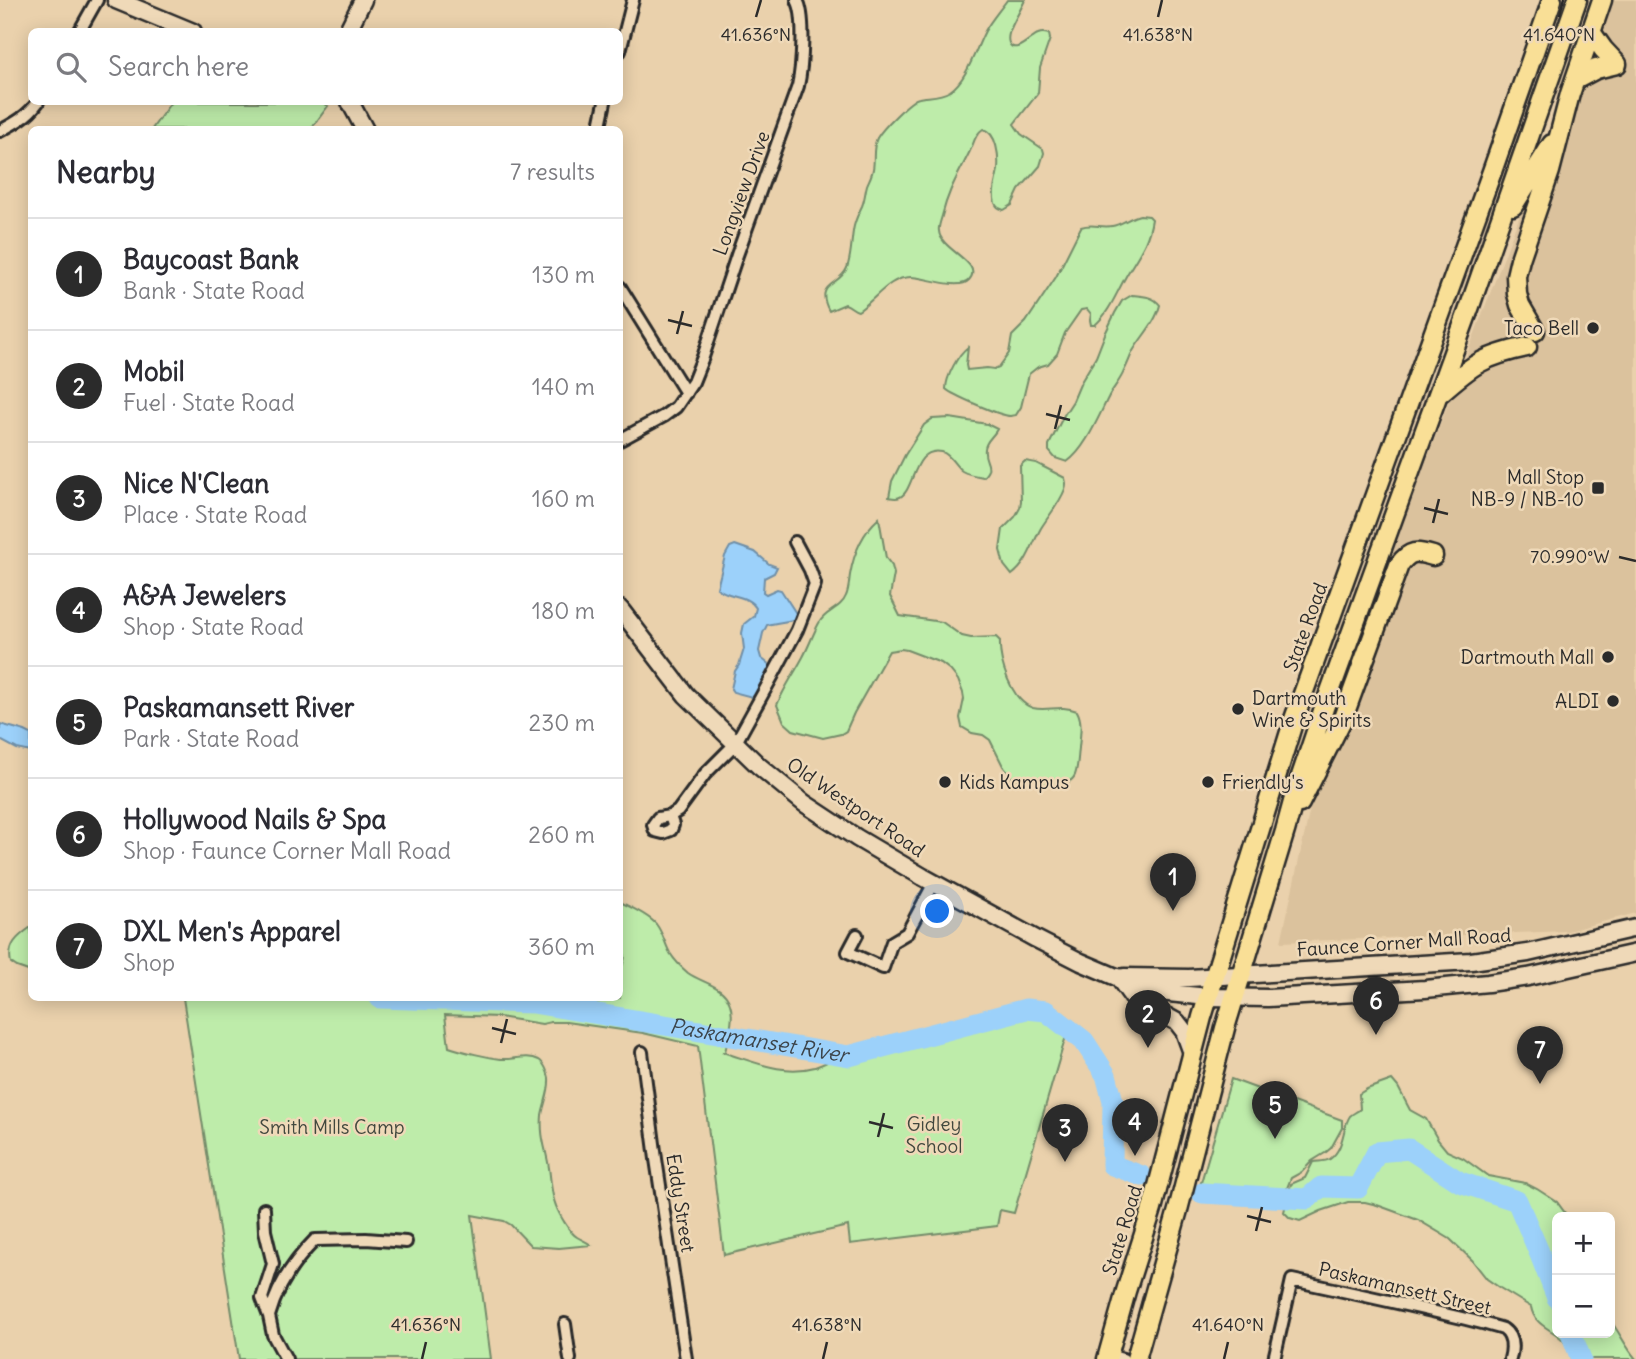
<!DOCTYPE html>
<html lang="en">
<head>
<meta charset="utf-8">
<style>
  body { margin:0; font-family:Delius,sans-serif; background:#f7f7f7; color:#2b2b33 }
  .controls { position:absolute; right:21px; bottom:21px; display:grid; overflow:hidden; border-radius:10px; box-shadow:0 4px 18px #0003 }
  .controls button { width:63px; height:63px; display:grid; place-items:center; padding:0; border:0; border-bottom:2px solid #e1e1e2; background:#fff; color:#2b2b33; font:35px sans-serif }
  .you { position:absolute; left:938px; top:912px; width:24px; height:24px; margin:-18px; border:5px solid #fff; border-radius:50%; background:#1a73e8; box-shadow:0 0 0 10px #1a73e833 }
  .badge { display:grid; place-items:center; width:46px; height:46px; border-radius:50%; background:#2b2b2b; color:#fff; font-size:23px; font-weight:700 }
  .pin { position:absolute; translate:-50% -58px; filter:drop-shadow(0 2px 4px #0008) }
  .pin::after { content:''; position:absolute; top:37px; width:24px; height:21px; background:inherit; clip-path:polygon(0 0,100% 0,50% 100%) }
  .list { margin:0; padding:0; list-style:none }
  h2 { display:flex; justify-content:space-between; align-items:center; height:91px; margin:0; padding:0 28px; font-size:30px }
  h2 small { font-size:23px; font-weight:400; color:#7c7c81 }
  .list li { display:grid; grid-template-columns:46px 1fr auto; gap:21px; align-items:center; box-sizing:border-box; height:112px; padding:0 28px; border-top:2px solid #e1e1e2 }
  .list b { display:block; font-size:26px; white-space:nowrap }
  .list p { margin:0; font-size:23px; white-space:nowrap; color:#7c7c81 }
  .list em { font-size:23px; font-style:normal; color:#7c7c81 }
  .icon { flex:none; width:38px; height:38px; fill:none; stroke:currentColor; stroke-width:2; stroke-linecap:round; stroke-linejoin:round }
  .map { position:relative; flex:none; width:1636px; height:1359px; overflow:hidden }
  .search { position:absolute; background:#fff; box-shadow:0 4px 18px #0003; left:28px; top:28px; width:595px; height:77px; display:flex; align-items:center; gap:18px; box-sizing:border-box; padding:0 24px; border-radius:10px; color:#7c7c81; font-size:26px }
  .panel { position:absolute; background:#fff; box-shadow:0 4px 18px #0003; left:28px; top:126px; width:595px; height:875px; border-radius:10px }
  .map>svg:first-child { display:block }
  .built { fill:#dbc29d }
  .green { fill:#beecaa; stroke:#748c6a; stroke-width:2 }
  .water { fill:#9cd1fa; stroke:#6f8fa7; stroke-width:2 }
  .lines { fill:none; stroke-linecap:round; stroke-linejoin:round }
  .river { stroke:#9cd1fa; stroke-width:21 }
  .street-casing { stroke:#2b2b2b; stroke-width:16 }
  .secondary-casing { stroke:#2b2b2b; stroke-width:21 }
  .primary-casing { stroke:#2b2b2b; stroke-width:23 }
  .street { stroke:#efd9b8; stroke-width:10 }
  .secondary { stroke:#efd9b8; stroke-width:16 }
  .primary { stroke:#f9df96; stroke-width:18 }
  .ticks { fill:none; stroke:#2b2b2b; stroke-width:2.5 }
  .poi-dot { fill:#2b2b2b; stroke:#efd9b8; stroke-width:2.5 }
  .labels { text-anchor:middle; stroke-width:5; stroke-linejoin:round; paint-order:stroke }
  .street-label { font-size:19px; fill:#2b2b2b; stroke:#efd9b8 }
  .poi-label { font-size:19px; fill:#2b2b2b; stroke:#efd9b8; text-anchor:end }
  .park-label { font-size:19px; fill:#41483e; stroke:#efd9b8 }
  .water-label { font-size:21px; font-style:italic; fill:#3c444a; stroke:#efd9b8 }
  .ticks-label { font-size:18px; text-anchor:middle; fill:#2b2b2b; stroke:#efd9b8; stroke-width:5; stroke-linejoin:round; paint-order:stroke }
</style>
</head>
<body>
<div class="map">
<svg width="1636" height="1359" viewBox="0 0 1636 1359">
  <rect width="100%" height="100%" fill="#ead1ac"/>
  <filter id="ink" filterUnits="userSpaceOnUse"><feTurbulence type="fractalNoise" baseFrequency=".0143" numOctaves="2"/><feDisplacementMap in="SourceGraphic" scale="14" xChannelSelector="R" yChannelSelector="G"/><feConvolveMatrix kernelMatrix="1 2 1 2 8 2 1 2 1" color-interpolation-filters="sRGB"/></filter>
  <g filter="url(#ink)">
    <!-- built -->
    <path class="built" d="M1602,0h34v913l-68,18 -287,11 51,-234z"/>
    <!-- green -->
    <path class="green" d="M1007,0h18c-4,9 -9,17 -13,26 -2,4 -5,12 -3,17 6,13 22,-7 29,-9 5,-2 5,-1 11,0l1,5 -10,29 -2,25 -24,31 7,10 22,15 1,4 -4,13 -21,24 -7,15 -8,5c-5,-2 -7,-2 -9,-7 -4,-11 2,-24 3,-34 1,-13 -1,-36 -15,-40 -8,5 -9,14 -13,22 -12,25 -21,37 -28,65 -1,4 -4,11 -3,15 1,19 46,32 30,49 -10,11 -44,-3 -58,-3 -22,0 -35,22 -53,34 -5,-1 -7,-5 -13,-7l-16,7c-15,-29 10,-24 18,-43 5,-14 4,-29 7,-42 2,-8 5,-14 8,-20 3,-7 3,-14 5,-21 2,-5 5,-10 6,-16 2,-10 -1,-21 4,-31 5,-9 34,-39 42,-40 12,-2 21,-1 31,-7 17,-11 26,-43 35,-60 6,-11 15,-21 22,-31z
      M171,102h151l6,4 -17,23h-159z
      M1140,215l9,1 3,3c-4,26 -15,37 -27,59 -9,16 -16,35 -30,47h-4l-1,-5 1,-6 -4,-5 -6,1 -16,23 -8,21 -9,10 -10,3 -9,7 -8,33 -5,8c-2,0 -4,1 -6,1 -9,0 -58,-21 -64,-27 0,-12 12,-35 22,-42l-2,18 1,5 20,-2 7,1 5,-2 10,-14 3,-17 14,-14 30,-45 25,-50c11,-4 20,1 31,-1 9,-1 18,-9 28,-11z
      M1132,295c11,1 21,1 28,10 -4,17 -18,31 -27,46 -3,6 -5,13 -9,20 -3,8 -9,15 -14,23 -11,21 -24,55 -43,68l-12,-4 -6,-7v-6l15,-30 9,-14 8,-19 15,-25 9,-23 10,-21 7,-12z
      M950,418l37,6 10,5c-3,7 -12,12 -12,20 -2,13 10,16 -2,28 -6,-1 -16,-3 -21,-6 -7,-5 -12,-17 -20,-19 -29,-6 -27,38 -42,45 -4,2 -7,1 -11,0l3,-16 13,-26 19,-30 8,-6z
      M1025,461l11,2 29,15c1,6 2,5 0,11 -5,14 -16,26 -24,39 -9,16 -13,35 -29,47l-8,-10 -4,-15 3,-21 12,-12 5,-9 1,-7 -1,-35z
      M879,518l7,40 6,8 2,8 -4,22 10,20 42,6 20,14 9,2 25,-1 4,4c-1,20 11,60 33,67 14,4 27,-4 44,3 6,11 3,24 2,37 -1,8 -1,19 -4,27 -8,18 -46,6 -62,4l-10,-13 -13,-26 -7,-5 -11,-2 -10,-6 -2,-9 4,-19 -1,-6 -5,-13 -8,-10 -9,-7 -34,-13 -6,-1 -12,2 -35,62 -8,18 -5,3 -18,4 -30,-8 -9,-8 -7,-17c7,-17 17,-31 26,-48 6,-11 10,-23 16,-34 6,-12 22,-14 27,-27 3,-6 3,-15 4,-21 4,-23 12,-42 29,-57z
      M620,902c12,6 27,12 36,22 7,9 9,20 14,29 5,8 11,14 18,20 14,10 36,12 42,31 5,14 -2,34 -5,48h-3c31,9 60,24 93,15 14,-5 27,-13 42,-17l80,-17 96,-18c14,0 23,12 33,21l-52,177 -14,-3 -3,16 -147,18 -2,-18 -124,29 -26,-209 -55,-13 -77,-11h-15l-9,2 -43,-7 -54,-2 4,32c11,4 41,11 52,12 13,1 26,-5 38,1 5,3 9,12 10,18 1,13 -5,25 -7,37 -2,23 4,33 7,53 2,13 2,26 7,38 3,8 13,26 21,31 5,3 9,4 14,8l-32,3 -28,-2 -20,-21 -7,-4 -32,-6 19,144h-252l-56,-361h387c10,2 21,5 31,3 7,-1 11,-3 19,-3 0,-8 -1,-17 0,-24 1,-12 10,-15 0,-27z
      M31,927v45l-14,-5 -6,-4c-4,-18 6,-26 20,-36z
      M1231,1079l111,41v8l-11,20 -6,5 -13,8 -10,11 -11,6 -8,20 -3,-1 -5,-5 -35,-1 -40,-5z
      M1392,1080l6,7 12,23 16,9 12,21 9,11 16,7 25,18 37,7 12,6 20,13 11,15h-11v116h53v-13c10,13 15,26 26,39h-65c-4,-32 -35,-25 -40,-52l-31,-19 -13,-9 -15,-19 -22,-21 -32,-19 -41,-15 -12,-3h-17l-27,9 -21,10 -10,-3 -6,-6 7,-28 14,-6 8,-16c6,-1 12,0 17,-3 15,-11 12,-32 20,-43 3,-3 7,-4 10,-7l-1,-15 8,-5z"/>
    <!-- water -->
    <path class="water" d="M735,545l20,7 14,12 8,3 -3,6 -10,5 -1,14 3,2 11,-5 4,1 18,28c-10,4 -21,4 -32,7l-4,8 -4,18 2,7 9,7 1,4 -9,22 -10,6 -19,-5 -2,-3 4,-18 4,-6 5,-16 -2,-16 2,-9 10,-8 2,-8c-9,-14 -27,-10 -39,-20l8,-32 5,-9z
      M0,724l25,7 6,3v18l-14,-3 -17,-9z"/>
    <g class="lines">
      <!-- river -->
      <g class="river">
        <path id="s1" d="M380,998l153,5 316,53 177,-47 20,2 38,30 22,34 7,26 -1,64 30,11"/>
        <path d="M1202,1193l105,6 14,-12 37,1 19,-36 32,-3 51,33 57,19 22,51 18,46"/>
        <path d="M1571,1333l10,26"/>
      </g>
      <!-- street casing -->
      <g class="street-casing">
        <path id="street" d="M79,32l18,-32
          M620,51l13,-51
          M599,130l6,-28
          M0,131c15,-8 28,-15 38,-29
          M620,287l66,106
          M620,440l44,-24 12,-9 17,-25 10,-25 34,-102 61,-169c4,-18 8,-71 -1,-86
          M670,816l8,-5 27,-37 30,-30 37,-67 25,-47 18,-46 -5,-14 -15,-28
          M670,816l3,9 -2,5 -8,3 -8,-2 -2,-6 5,-7z
          M857,935l-9,17 35,16 9,-26 15,-9 27,-50
          M642,1052l14,107 30,200
          M264,1209l1,22 8,33 -11,34 7,18 4,19 13,24
          M269,1316c8,-29 25,-55 46,-76l51,-1 40,3
          M565,1324l5,35
          M1108,1355l15,4
          M1274,1359l18,-79c42,9 84,18 127,28 28,7 56,12 84,21 10,7 10,19 7,30"/>
      </g>
      <!-- secondary casing -->
      <g class="secondary-casing">
        <path id="secondary" d="M116,0l77,32
          M347,32l16,-32
          M350,102l15,28
          M620,609l66,86 73,71 45,37 53,35 66,39 113,62 45,23 68,29 59,6 60,1 157,-9 63,-6 40,-6 108,-24
          M1118,977l15,21 44,24 7,9 8,22
          M1124,977l65,1 282,-17 57,-8 108,-25"/>
      </g>
      <!-- primary casing -->
      <g class="primary-casing">
        <path id="primary" d="M1591,32l12,17 14,15
          M1575,80l21,-11 21,-5
          M1513,206l39,-62
          M1535,331l-15,-26 -3,-11 -1,-18 4,-17 30,-88 20,-77 32,-94
          M1440,393c33,-29 44,-37 87,-46
          M1300,803l43,-85 56,-153c11,-15 17,-14 34,-9
          M1107,1359l19,-68 26,-82 50,-192 92,-298 200,-553 58,-166
          M1136,1359l42,-149 47,-182 60,-197 11,-40 28,-83 146,-402 107,-306"/>
      </g>
      <!-- street -->
      <use href="#street" class="street"/>
      <!-- secondary -->
      <use href="#secondary" class="secondary"/>
      <!-- primary -->
      <use href="#primary" class="primary"/>
    </g>
  </g>
  <!-- ticks -->
  <path class="ticks" d="M756,17l5,-17M1158,17l4,-17M1559,17l4,-17M668,320l24,6M677,334l6,-23M1046,414l24,6M1055,429l6,-24M1424,508l24,6M1433,523l6,-24M1619,557l17,4M492,1028l24,6M501,1043l6,-24M869,1122l24,6M878,1137l6,-24M1247,1216l24,6M1256,1231l6,-24M422,1359l4,-17M823,1359l4,-17M1224,1359l4,-17"/>
  <!-- markers -->
  <g class="poi-dot">
    <circle cx="1593" cy="328" r="7"/>
    <rect x="1591" y="481" width="14" height="14" rx="3.5"/>
    <circle cx="1608" cy="657" r="7"/>
    <circle cx="1613" cy="701" r="7"/>
    <circle cx="1238" cy="709" r="7"/>
    <circle cx="945" cy="782" r="7"/>
    <circle cx="1208" cy="782" r="7"/>
  </g>
  <g class="labels">
    <!-- street labels -->
    <g class="street-label">
      <text transform="translate(741 193) rotate(-70)" y="7">Longview Drive</text>
      <text transform="translate(1305 627) rotate(-70)" y="7">State Road</text>
      <text transform="translate(856 807) rotate(34)" y="7">Old Westport Road</text>
      <text transform="translate(1404 942) rotate(-4)" y="7">Faunce Corner Mall Road</text>
      <text transform="translate(681 1203) rotate(81)" y="7">Eddy Street</text>
      <text transform="translate(1122 1230) rotate(-73)" y="7">State Road</text>
      <text transform="translate(1405 1288) rotate(13)" y="7">Paskamansett Street</text>
    </g>
    <!-- poi labels -->
    <g class="poi-label">
      <text x="1579" y="335">Taco Bell</text>
      <text x="1584" y="484">Mall Stop<tspan x="1584" dy="22">NB-9 / NB-10</tspan></text>
      <text x="1594" y="664">Dartmouth Mall</text>
      <text x="1252" y="705" text-anchor="start">Dartmouth<tspan x="1252" dy="22">Wine &amp; Spirits</tspan></text>
      <text x="1599" y="708">ALDI</text>
      <text x="959" y="789" text-anchor="start">Kids Kampus</text>
      <text x="1222" y="789" text-anchor="start">Friendly's</text>
    </g>
    <!-- park labels -->
    <g class="park-label">
      <text x="934" y="1131">Gidley<tspan x="934" dy="22">School</tspan></text>
      <text x="332" y="1134">Smith Mills Camp</text>
    </g>
    <!-- water labels -->
    <g class="water-label">
      <text dy="7" stroke="none"><textPath href="#s1" startOffset="382">Paskamanset River</textPath></text>
    </g>
  </g>
  <g class="ticks-label">
    <text x="756" y="41">41.636°N</text>
    <text x="1158" y="41">41.638°N</text>
    <text x="1559" y="41">41.640°N</text>
    <text x="1570" y="563">70.990°W</text>
    <text x="426" y="1331">41.636°N</text>
    <text x="827" y="1331">41.638°N</text>
    <text x="1228" y="1331">41.640°N</text>
  </g>
</svg>
<div class="controls">
<button>+</button>
<button>−</button>
</div>
<div class="you"></div>
<div class="pin badge" style="left:1173px;top:911px">1</div>
<div class="pin badge" style="left:1148px;top:1048px">2</div>
<div class="pin badge" style="left:1065px;top:1162px">3</div>
<div class="pin badge" style="left:1135px;top:1156px">4</div>
<div class="pin badge" style="left:1275px;top:1139px">5</div>
<div class="pin badge" style="left:1376px;top:1035px">6</div>
<div class="pin badge" style="left:1540px;top:1084px">7</div>
<div class="search"><svg class="icon" aria-label="search" viewBox="0 0 24 24"><circle cx="10" cy="10" r="6"/><path d="M15 15l6 6"/></svg>Search here</div>
<section class="panel">
<h2>Nearby<small>7 results</small></h2>
<ul class="list">
<li><span class="badge">1</span><div><b>Baycoast Bank</b><p>Bank · State Road</p></div><em>130 m</em></li>
<li><span class="badge">2</span><div><b>Mobil</b><p>Fuel · State Road</p></div><em>140 m</em></li>
<li><span class="badge">3</span><div><b>Nice N'Clean</b><p>Place · State Road</p></div><em>160 m</em></li>
<li><span class="badge">4</span><div><b>A&amp;A Jewelers</b><p>Shop · State Road</p></div><em>180 m</em></li>
<li><span class="badge">5</span><div><b>Paskamansett River</b><p>Park · State Road</p></div><em>230 m</em></li>
<li><span class="badge">6</span><div><b>Hollywood Nails &amp; Spa</b><p>Shop · Faunce Corner Mall Road</p></div><em>260 m</em></li>
<li><span class="badge">7</span><div><b>DXL Men's Apparel</b><p>Shop</p></div><em>360 m</em></li>
</ul>
</section>
</div>
</body>
</html>
